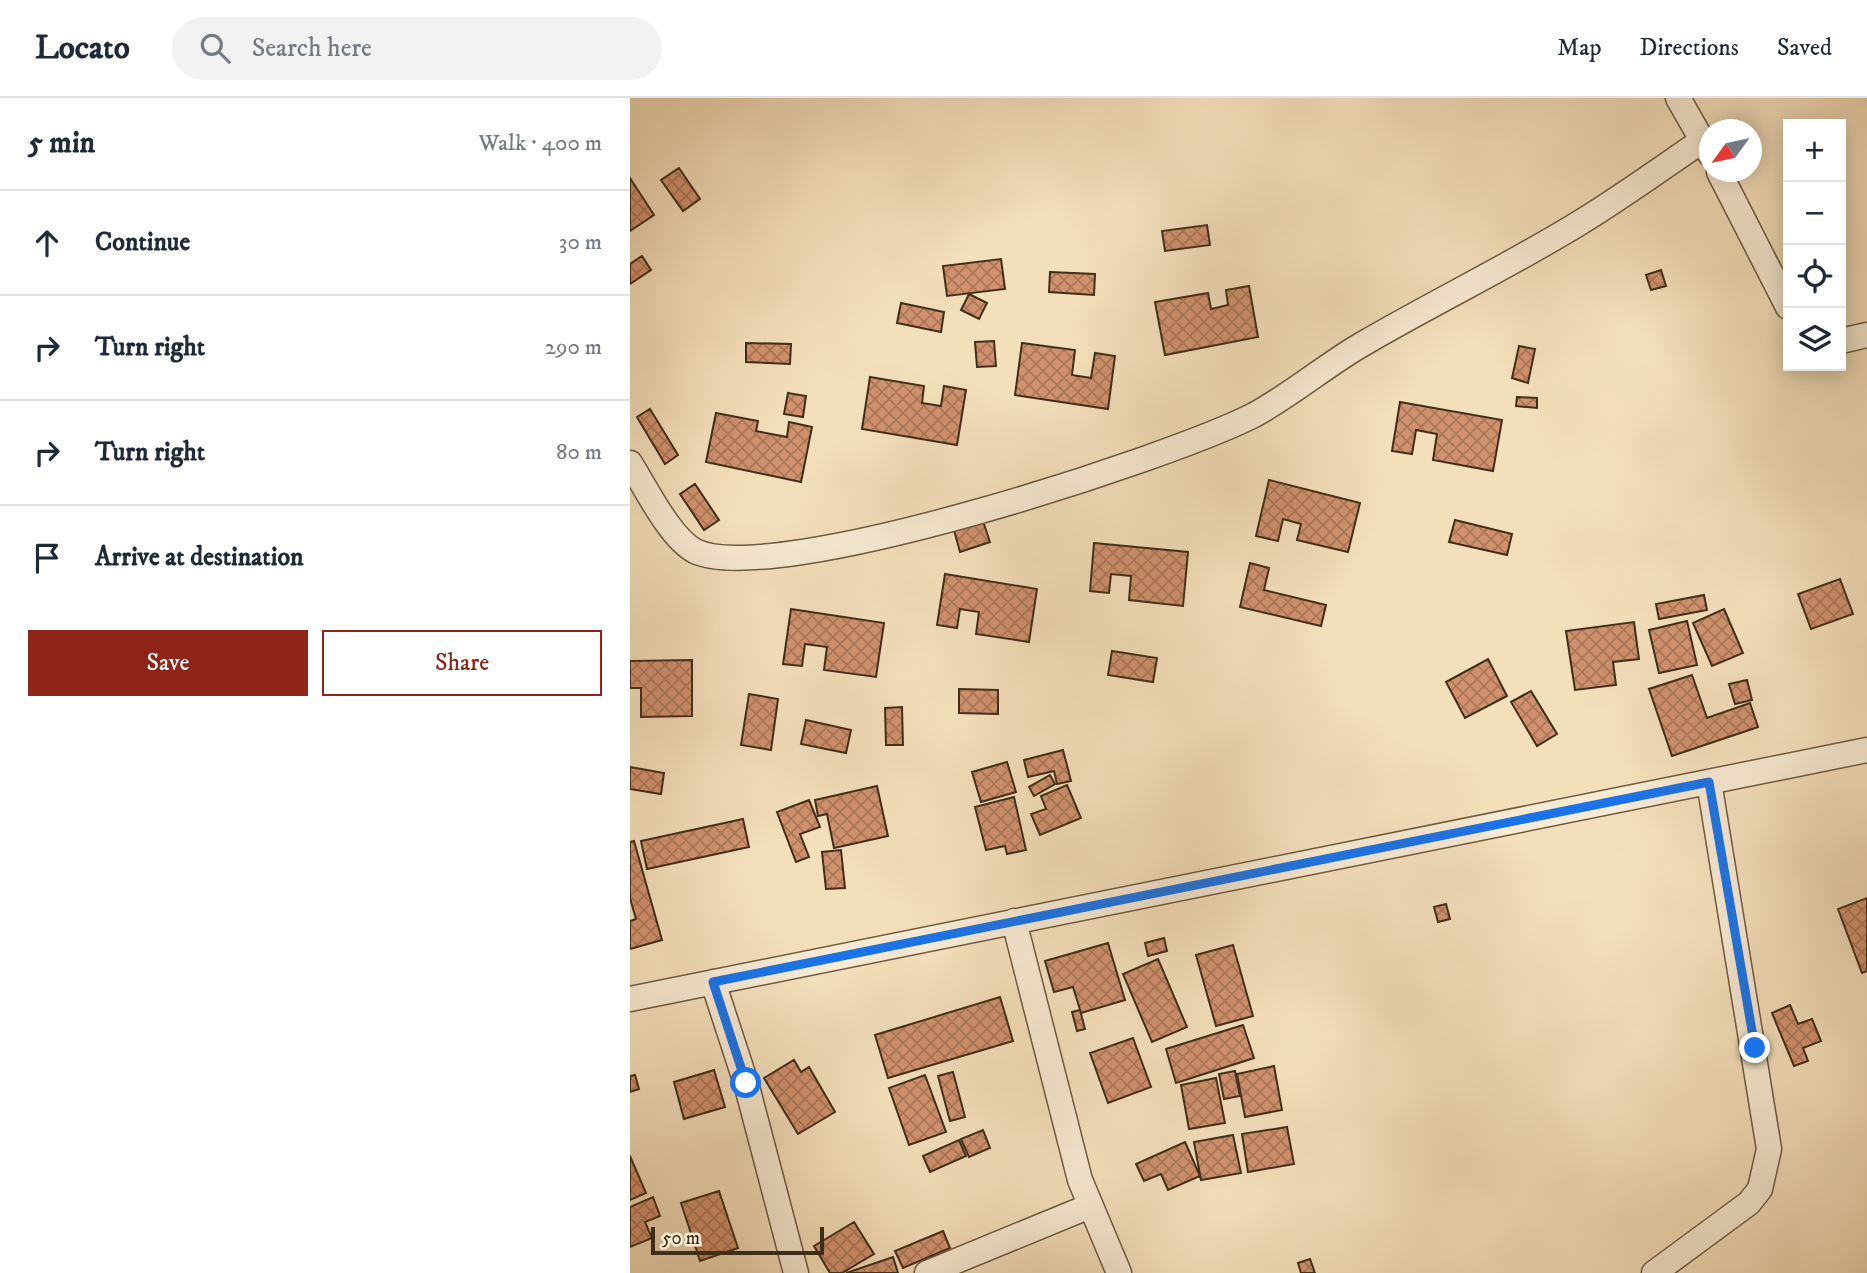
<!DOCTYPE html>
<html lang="en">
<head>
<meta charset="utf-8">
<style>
  body { margin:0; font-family:"IM FELL DW Pica",serif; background:#f2f2f3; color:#1f2937 }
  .controls { position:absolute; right:21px; top:21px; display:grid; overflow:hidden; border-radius:0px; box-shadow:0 4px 18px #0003 }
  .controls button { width:63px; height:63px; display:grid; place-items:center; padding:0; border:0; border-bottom:2px solid #e0e1e3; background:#fff; color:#1f2937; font:35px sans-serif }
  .compass { position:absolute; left:1069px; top:21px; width:63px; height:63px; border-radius:50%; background:#fff; box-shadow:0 4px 18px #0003; rotate:237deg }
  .scale { position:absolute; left:21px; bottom:18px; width:173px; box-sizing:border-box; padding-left:7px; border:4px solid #402e17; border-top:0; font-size:19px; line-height:24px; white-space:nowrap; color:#402e17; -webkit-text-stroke:5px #f8ead3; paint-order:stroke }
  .stop { position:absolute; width:21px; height:21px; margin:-16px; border:5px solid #1a73e8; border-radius:50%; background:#fff }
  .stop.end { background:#1a73e8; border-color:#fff; box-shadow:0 2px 7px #0008 }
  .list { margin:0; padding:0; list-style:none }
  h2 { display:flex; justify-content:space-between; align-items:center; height:91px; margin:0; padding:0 28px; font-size:30px }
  h2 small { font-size:23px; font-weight:400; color:#747a83 }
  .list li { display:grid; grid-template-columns:46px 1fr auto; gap:21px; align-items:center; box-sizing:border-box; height:105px; padding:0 28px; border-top:2px solid #e0e1e3 }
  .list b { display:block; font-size:26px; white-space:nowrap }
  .list em { font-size:23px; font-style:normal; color:#747a83 }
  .actions { display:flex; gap:14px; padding:21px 28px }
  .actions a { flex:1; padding:16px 0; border:2px solid #8f2418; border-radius:0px; text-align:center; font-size:24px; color:#8f2418 }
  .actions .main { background:#8f2418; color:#fff }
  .icon { flex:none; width:38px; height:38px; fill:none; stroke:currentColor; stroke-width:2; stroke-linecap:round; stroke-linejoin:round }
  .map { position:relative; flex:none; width:1237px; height:1175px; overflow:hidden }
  header { display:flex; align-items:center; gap:42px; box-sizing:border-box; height:98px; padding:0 35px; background:#fff; border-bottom:2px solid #e0e1e3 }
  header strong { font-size:33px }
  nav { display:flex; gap:38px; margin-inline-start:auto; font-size:24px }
  .search { width:490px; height:63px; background:#f2f2f3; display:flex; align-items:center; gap:18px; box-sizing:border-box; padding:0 24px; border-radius:38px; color:#747a83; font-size:26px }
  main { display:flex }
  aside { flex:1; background:#fff }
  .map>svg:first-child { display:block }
  .building { fill:url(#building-cross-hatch); stroke:#402e17; stroke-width:2 }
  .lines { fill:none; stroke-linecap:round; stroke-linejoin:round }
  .minor-casing { stroke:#6d5a40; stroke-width:27 }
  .minor { stroke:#f8ead3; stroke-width:24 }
  .route { stroke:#1a73e8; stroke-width:9 }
</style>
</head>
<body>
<header>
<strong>Locato</strong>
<div class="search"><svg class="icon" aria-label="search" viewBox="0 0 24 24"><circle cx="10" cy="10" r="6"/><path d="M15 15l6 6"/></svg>Search here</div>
<nav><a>Map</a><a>Directions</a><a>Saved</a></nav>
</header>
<main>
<aside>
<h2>5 min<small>Walk · 400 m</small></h2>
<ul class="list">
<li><svg class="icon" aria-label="ahead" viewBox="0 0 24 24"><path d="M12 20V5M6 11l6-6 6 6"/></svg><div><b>Continue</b></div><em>30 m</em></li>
<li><svg class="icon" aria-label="right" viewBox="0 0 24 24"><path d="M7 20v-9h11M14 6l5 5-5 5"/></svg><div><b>Turn right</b></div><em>290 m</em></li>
<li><svg class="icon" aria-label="right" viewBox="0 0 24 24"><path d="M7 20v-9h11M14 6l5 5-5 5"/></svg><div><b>Turn right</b></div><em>80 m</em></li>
<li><svg class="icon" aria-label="arrive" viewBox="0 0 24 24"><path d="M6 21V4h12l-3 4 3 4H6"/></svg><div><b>Arrive at destination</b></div></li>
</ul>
<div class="actions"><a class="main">Save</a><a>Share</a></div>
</aside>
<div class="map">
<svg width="1237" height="1175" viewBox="0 0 1237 1175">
  <defs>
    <pattern id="building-cross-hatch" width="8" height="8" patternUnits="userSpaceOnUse" patternTransform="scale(1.75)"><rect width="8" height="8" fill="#d1916e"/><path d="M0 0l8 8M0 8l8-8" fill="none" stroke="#ab7759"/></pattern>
  </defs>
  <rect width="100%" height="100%" fill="#f4dfbb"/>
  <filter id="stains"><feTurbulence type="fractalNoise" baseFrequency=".00286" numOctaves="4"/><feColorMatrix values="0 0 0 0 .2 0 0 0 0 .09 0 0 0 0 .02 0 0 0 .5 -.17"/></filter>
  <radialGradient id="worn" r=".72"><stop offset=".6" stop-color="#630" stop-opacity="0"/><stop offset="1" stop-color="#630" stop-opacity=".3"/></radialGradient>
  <!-- building -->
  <path class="building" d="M49,70l21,31 -17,12 -22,-31z
    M0,80l24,37 -24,16z
    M577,127l3,20 -45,6 -3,-20z
    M12,158l9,14 -21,14v-20z
    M371,161l4,30 -58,7 -4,-30z
    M1031,172l5,16 -15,4 -5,-15z
    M420,174l45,2 -1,21 -45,-3z
    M619,188l9,51 -93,18 -10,-53 53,-9 3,16 17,-4 -2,-15z
    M339,196l18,9 -8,16 -18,-9z
    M271,205l43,9 -3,20 -44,-9z
    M364,243l2,25 -19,1 -2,-25z
    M116,245l45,1 -1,20 -44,-2z
    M392,245l53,7 -3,25 19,3 4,-25 20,3 -7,53 -93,-14z
    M889,248l16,3 -7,34 -16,-5z
    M240,279l54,9 -2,17 19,3 3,-20 22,4 -9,55 -95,-16z
    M158,295l18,3 -3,21 -19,-3z
    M887,299l20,1v10l-21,-2z
    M770,304l102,18 -9,51 -60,-11 4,-26 -21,-4 -4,24 -20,-3z
    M20,311l28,46 -13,9 -28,-47z
    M86,315l42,8 -2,10 31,6 2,-15 23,5 -11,55 -95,-20z
    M639,382l91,23 -12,49 -51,-12 4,-16 -18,-5 -5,22 -22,-5z
    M65,386l24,36 -15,10 -24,-36z
    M825,422l57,14 -5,21 -58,-13z
    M353,423l7,21 -30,10 -6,-22z
    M464,445l94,9 -5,54 -54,-6 2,-24 -20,-2 -2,19 -19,-2z
    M620,465l19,5 -5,22 62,15 -5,21 -81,-19z
    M315,476l92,15 -8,53 -53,-8 3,-22 -19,-3 -3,19 -20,-3z
    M1210,481l13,35 -42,15 -13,-35z
    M1074,497l3,15 -48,9 -3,-15z
    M161,511l93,14 -8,54 -52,-7 3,-23 -22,-3 -3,22 -19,-2z
    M1094,511l19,44 -31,13 -19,-43z
    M1057,523l10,44 -38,8 -10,-43z
    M1004,524l5,37 -26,3 3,23 -41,5 -9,-59z
    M482,553l45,7 -4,24 -45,-7z
    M858,561l19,37 -42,22 -19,-36z
    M62,562v56l-51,1v-29h-11v-27z
    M1062,577l15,43 43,-15 8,24 -86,29 -23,-67z
    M1117,582l5,20 -17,4 -6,-20z
    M329,591l39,1v24l-39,-1z
    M901,593l26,43 -20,12 -26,-44z
    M119,596l29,5 -7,51 -30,-5z
    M272,609l1,38h-17l-1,-37z
    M176,622l45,10 -5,23 -45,-9z
    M433,652l8,31 -14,3 -3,-13 -26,6 -4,-17z
    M377,664l9,30 -35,10 -9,-30z
    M0,669l34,6 -3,21 -31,-5z
    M420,677l5,9 -21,12 -5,-9z
    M437,687l14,33 -41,17 -9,-21 15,-5 -5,-13z
    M247,688l11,50 -54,12 -7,-34 -9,2 -3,-16z
    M384,699l12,53 -19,4 -2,-8 -19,4 -11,-43z
    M179,702l11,27 -20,7 9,23 -13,5 -19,-50z
    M113,721l6,28 -102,22 -6,-28z
    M4,743l28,99 -32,9v-28l6,-2 -6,-21v-56z
    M211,752l4,38 -19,1 -4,-37z
    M1237,800v73l-5,2 -24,-64z
    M816,806l4,15 -12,3 -4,-15z
    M534,840l3,13 -19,5 -3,-13z
    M478,845l17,57 -44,13 -8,-26 -19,5 -9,-31z
    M603,847l20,71 -37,10 -20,-71z
    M528,861l29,68 -35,15 -29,-68z
    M370,899l13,44 -125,37 -13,-43z
    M1160,907l8,19 14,-5 9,22 -18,7 5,13 -14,5 -22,-53z
    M450,912l5,19 -8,2 -5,-19z
    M613,927l11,33 -78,25 -10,-34z
    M503,940l18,49 -43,16 -18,-50z
    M164,962l7,12 8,-5 26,45 -37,22 -34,-56z
    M644,968l8,44 -37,7 -8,-43z
    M84,972l11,37 -41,12 -10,-37z
    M605,973l5,25 -16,3 -5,-25z
    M323,974l12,45 -15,4 -12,-45z
    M5,977l4,14 -9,3v-16z
    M295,977l21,57 -37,13 -20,-57z
    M586,980l9,45 -36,6 -8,-44z
    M657,1029l7,37 -46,8 -6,-38z
    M353,1032l7,18 -21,9 -8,-18z
    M603,1037l8,38 -40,7 -7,-38z
    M329,1042l7,16 -36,16 -7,-16z
    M555,1044l15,34 -32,14 -7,-16 -17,7 -8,-17z
    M0,1058l16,37 -16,7z
    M89,1093l19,57 -38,13 -19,-58z
    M23,1099l7,19 -15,6 7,16 -22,9v-40z
    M224,1124l20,32 -32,19h-12l-16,-27z
    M313,1133l7,17 -47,20 -8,-17z
    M263,1159l5,16h-52z
    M680,1161l5,14h-14l-3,-10z"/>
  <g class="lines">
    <!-- minor casing -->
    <g class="minor-casing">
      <path id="minor" d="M1048,0l32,56
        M1089,74l69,135
        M1211,243l26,-6
        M0,365c16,25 40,75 65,88 77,38 475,-93 559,-136 37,-20 71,-49 107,-70 73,-43 149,-79 220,-123 41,-25 81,-54 122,-82
        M384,823l66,259 39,93
        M83,884l33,101 50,190
        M0,901l1237,-249
        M297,1175l163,-67
        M1024,1175l95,-70 11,-14 9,-40 -60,-367"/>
    </g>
    <!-- minor -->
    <use href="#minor" class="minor"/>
  </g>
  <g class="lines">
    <!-- route -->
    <path class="route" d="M116,985l-33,-101 996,-200 46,266"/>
  </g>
  <rect width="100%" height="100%" filter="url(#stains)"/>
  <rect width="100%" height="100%" fill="url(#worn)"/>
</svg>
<div class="controls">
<button>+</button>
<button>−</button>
<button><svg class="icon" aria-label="locate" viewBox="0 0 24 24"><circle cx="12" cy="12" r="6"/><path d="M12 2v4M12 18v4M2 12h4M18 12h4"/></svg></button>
<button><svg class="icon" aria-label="layers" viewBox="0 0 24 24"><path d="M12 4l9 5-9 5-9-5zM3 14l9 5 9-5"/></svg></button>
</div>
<svg class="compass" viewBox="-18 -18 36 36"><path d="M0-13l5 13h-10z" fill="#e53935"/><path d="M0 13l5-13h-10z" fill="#747a83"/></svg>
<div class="scale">50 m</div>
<div class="stop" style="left:116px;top:985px"></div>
<div class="stop end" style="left:1125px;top:950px"></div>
</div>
</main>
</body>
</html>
